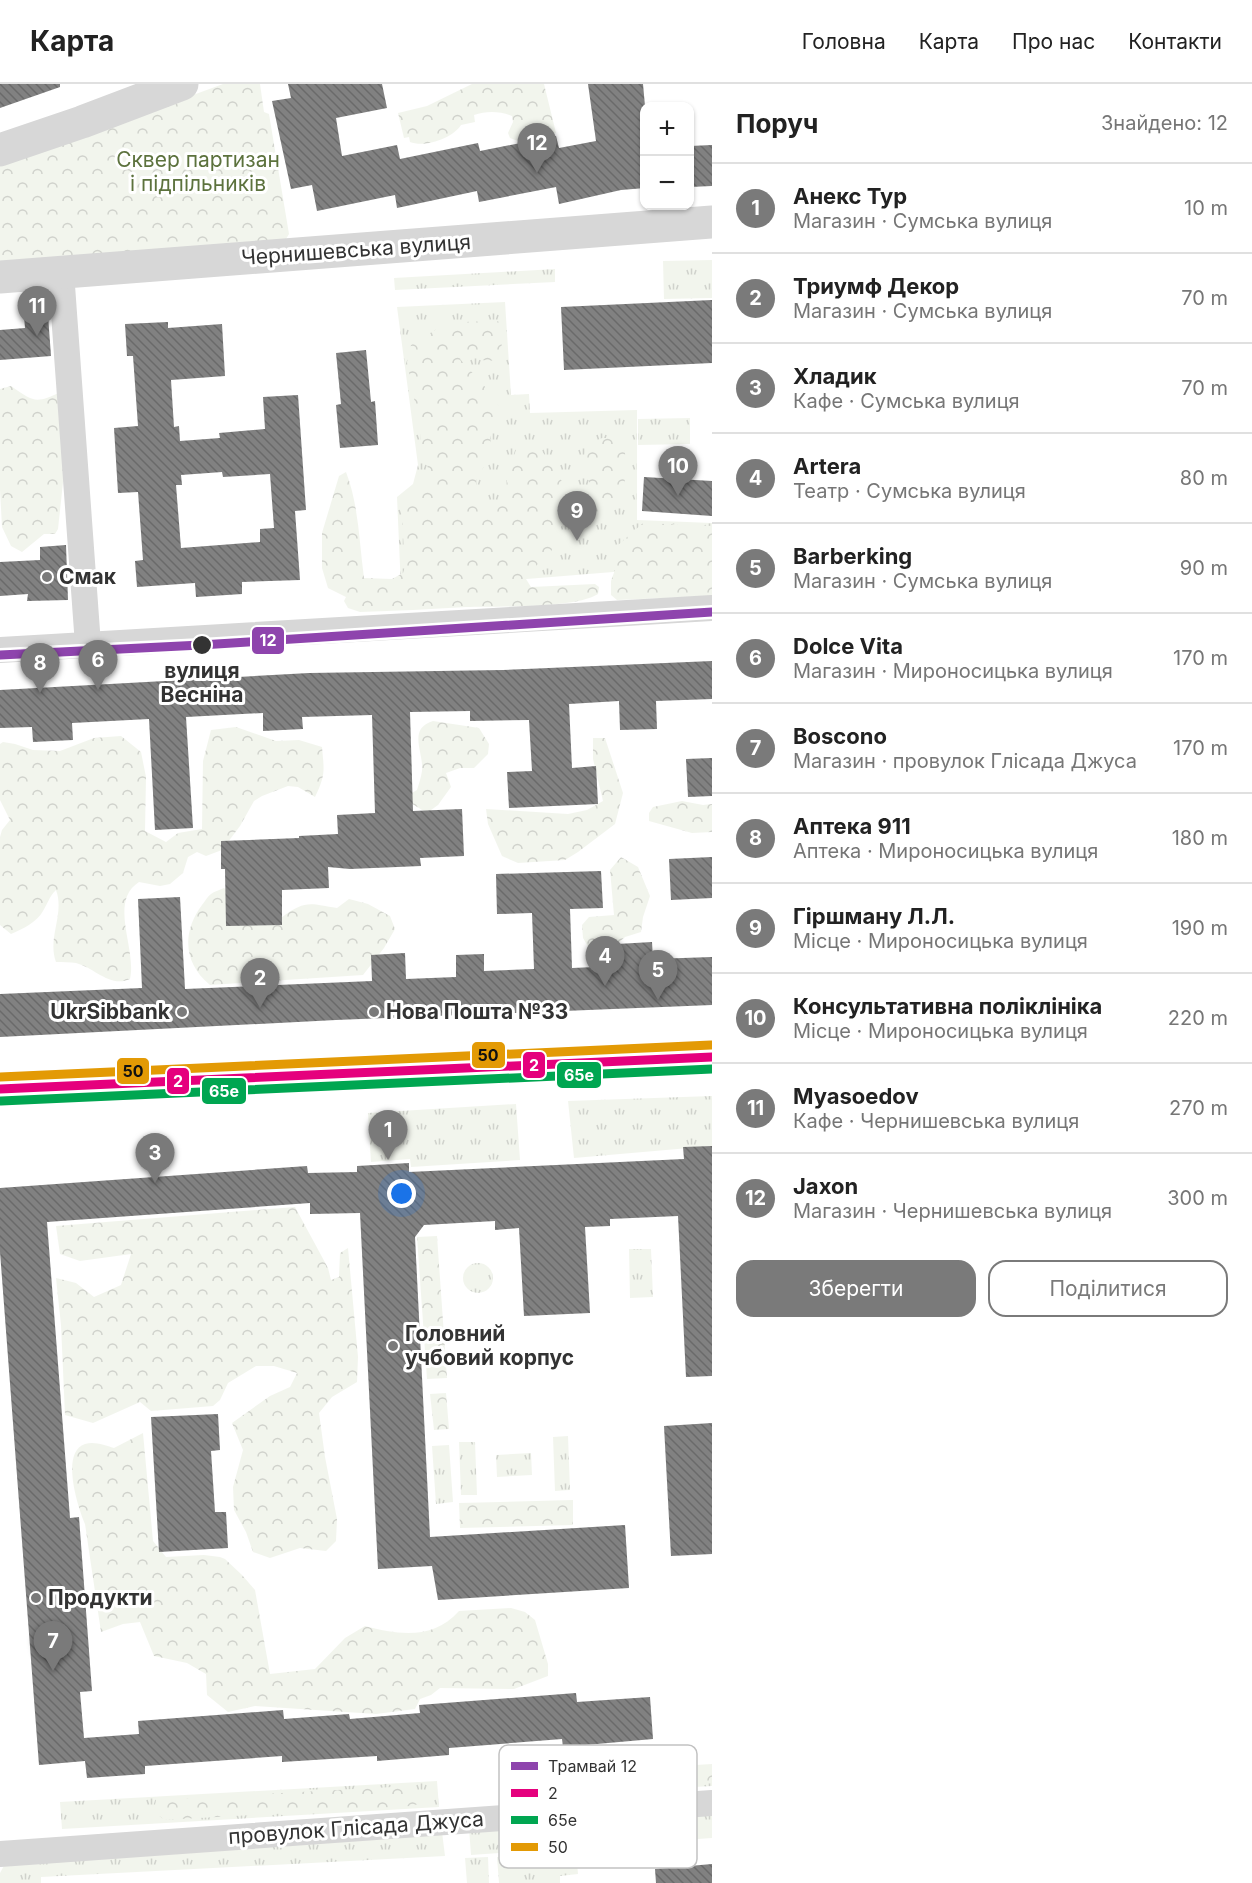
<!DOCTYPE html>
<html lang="uk">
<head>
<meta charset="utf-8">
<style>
  body { margin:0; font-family:Inter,sans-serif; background:#f2f2f2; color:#222 }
  .controls { position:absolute; right:18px; top:18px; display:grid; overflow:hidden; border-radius:12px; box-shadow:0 2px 4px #0004 }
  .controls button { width:54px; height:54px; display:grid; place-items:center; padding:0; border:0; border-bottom:2px solid #e0e0e0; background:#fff; color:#222; font:30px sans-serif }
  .you { position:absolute; left:402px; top:1110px; width:21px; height:21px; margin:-15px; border:4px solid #fff; border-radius:50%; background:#1a73e8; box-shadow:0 0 0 9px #1a73e833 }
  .badge { display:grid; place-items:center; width:39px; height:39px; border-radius:50%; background:#7a7a7a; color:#fff; font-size:20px; font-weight:700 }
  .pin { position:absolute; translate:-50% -50px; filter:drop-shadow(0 2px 3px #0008) }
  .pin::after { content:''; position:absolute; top:32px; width:21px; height:18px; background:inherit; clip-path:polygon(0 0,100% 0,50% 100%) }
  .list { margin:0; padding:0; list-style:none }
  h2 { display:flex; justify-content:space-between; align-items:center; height:78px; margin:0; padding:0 24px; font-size:26px }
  h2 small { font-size:20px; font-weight:400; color:#767676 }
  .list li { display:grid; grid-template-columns:39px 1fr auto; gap:18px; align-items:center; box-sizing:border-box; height:90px; padding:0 24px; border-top:2px solid #e0e0e0 }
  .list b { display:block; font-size:22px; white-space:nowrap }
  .list p { margin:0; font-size:20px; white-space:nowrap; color:#767676 }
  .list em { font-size:20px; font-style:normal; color:#767676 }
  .actions { display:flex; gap:12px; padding:18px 24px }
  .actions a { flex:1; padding:14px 0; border:2px solid #7a7a7a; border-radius:18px; text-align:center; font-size:21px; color:#7a7a7a }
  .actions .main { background:#7a7a7a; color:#fff }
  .map { position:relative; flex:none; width:712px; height:1799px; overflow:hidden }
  header { display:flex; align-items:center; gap:36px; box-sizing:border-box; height:84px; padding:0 30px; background:#fff; border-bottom:2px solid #e0e0e0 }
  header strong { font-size:28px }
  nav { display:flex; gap:33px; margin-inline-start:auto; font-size:21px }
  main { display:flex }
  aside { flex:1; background:#fff }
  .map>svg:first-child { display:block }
  .grass { fill:url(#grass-tufts) }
  .forest { fill:url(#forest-crowns) }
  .building { fill:url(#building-back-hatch); fill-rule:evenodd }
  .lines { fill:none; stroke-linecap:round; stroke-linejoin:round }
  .minor { stroke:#d7d7d7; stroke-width:26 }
  .tertiary { stroke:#d7d7d7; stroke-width:33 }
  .primary { stroke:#cacaca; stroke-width:33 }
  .bus-1-casing { stroke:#fff; stroke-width:14 }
  .bus-2-casing { stroke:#fff; stroke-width:14 }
  .bus-3-casing { stroke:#fff; stroke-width:14 }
  .bus-1 { stroke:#e5007d; stroke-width:9 }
  .bus-2 { stroke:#00a651; stroke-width:9 }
  .bus-3 { stroke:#e39a05; stroke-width:9 }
  .tram-1-casing { stroke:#fff; stroke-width:14 }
  .tram-1 { stroke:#8e44ad; stroke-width:9 }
  .poi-dot { fill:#7a7a7a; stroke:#fff; stroke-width:2 }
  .stop-dot { fill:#333; stroke:#fff; stroke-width:2 }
  .labels { text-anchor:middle; stroke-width:6; stroke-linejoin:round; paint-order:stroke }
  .park-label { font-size:21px; fill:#5c723d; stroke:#fff }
  .street-label { font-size:21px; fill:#333; stroke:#fff }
  .poi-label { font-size:21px; font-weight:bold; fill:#333; stroke:#fff; text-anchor:start }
  .stop-label { font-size:21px; font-weight:bold; fill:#333; stroke:#fff }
  .key { fill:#fff; stroke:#c2c2c2; stroke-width:1.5 }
  .key-label { font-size:16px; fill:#333 }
  .line-badge { stroke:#fff; stroke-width:2 }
  .badge-label { font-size:16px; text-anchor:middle; font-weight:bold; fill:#fff }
  .pale-badge-label { font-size:16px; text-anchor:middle; font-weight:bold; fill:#111 }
</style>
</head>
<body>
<header>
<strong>Карта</strong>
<nav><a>Головна</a><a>Карта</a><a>Про нас</a><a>Контакти</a></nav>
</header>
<main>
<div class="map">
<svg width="712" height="1799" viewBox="0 0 712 1799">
  <defs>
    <pattern id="grass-tufts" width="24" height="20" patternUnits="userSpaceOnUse" patternTransform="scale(1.5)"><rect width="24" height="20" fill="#f2f5ed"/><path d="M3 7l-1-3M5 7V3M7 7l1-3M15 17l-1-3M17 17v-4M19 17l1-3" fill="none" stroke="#d0d2cc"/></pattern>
    <pattern id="forest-crowns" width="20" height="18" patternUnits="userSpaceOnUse" patternTransform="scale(1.5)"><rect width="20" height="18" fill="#f2f5ed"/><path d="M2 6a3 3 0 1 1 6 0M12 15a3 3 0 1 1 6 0" fill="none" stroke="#d0d2cc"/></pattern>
    <pattern id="building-back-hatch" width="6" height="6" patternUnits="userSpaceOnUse" patternTransform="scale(1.5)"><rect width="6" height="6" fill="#818181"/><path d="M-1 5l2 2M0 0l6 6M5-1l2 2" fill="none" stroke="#6a6a6a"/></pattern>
  </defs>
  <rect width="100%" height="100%" fill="#fff"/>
  <!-- grass -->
  <path class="grass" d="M712,176v38l-48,1 -1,-38z
    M555,185v13l-160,8 -1,-12z
    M505,218l6,93 18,-1 1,19 107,-3v110l75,3v41l-311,25 -4,-92 16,-13 5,-19 -21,-158z
    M690,334v26l-52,1v-26z
    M712,1012v50l-138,12 -6,-57z
    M516,1020l4,56 -109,7 -1,-8 -39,3 -3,-49z
    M629,1165h22l2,48 -23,1z
    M463 1194a15 15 0 1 1 30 0a15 15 0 1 1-30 0Z
    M568,1352l2,54 -15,1 -2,-54z
    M459,1358h16l2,53h-16z
    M449,1361l4,57 -17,2 -4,-58z
    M531,1369l1,22 -35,2 -1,-22z
    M712,1680v22l-196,11 -1,-21z
    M437,1697l2,26 -377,22 -2,-27z
    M712,1727v27l-241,17 -2,-27z
    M442,1748l3,24 -404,21v6h-41v-10l6,-11z
    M576,1767l2,23 -18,2v7h-61l-2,-26z
    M488,1773l1,26h-22l-2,-25z"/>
  <!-- forest -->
  <path class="forest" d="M223,0h37l4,28 5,2 20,120 -6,10 -283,18v-96z
    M472,0h72l12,49 -38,8 -8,-3 -2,-5 5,-11 -1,-6c-12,-5 -26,-5 -38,-1l1,7 -14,3c-8,13 -36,23 -51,17l-1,-5 -5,1 -6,-25 29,-7z
    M491,237h7c6,10 5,29 -1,40l-17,-1 -8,-7h-6l-6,6 27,30 2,9 11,8 10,1 2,10 -11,5 -11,2c-1,9 2,20 0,28 -6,25 -25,24 -5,51l12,1 9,-11 1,-17 11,-32 14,1 10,6 23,35 8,23 -1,6 -14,15 -2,13 -9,15 -6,2 -15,19 5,8 64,-3 4,3 -1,7c-24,15 -101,12 -132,13 -35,2 -70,4 -106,5l-12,-4 -4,-7 2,-4 -18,-9 -6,-20v-35l17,-57 7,-4c13,34 13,70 18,106l28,1 11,-6 2,-6 -4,-64 10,-12 14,-9 4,-5 -2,-14 -5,-13 -3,-26 -12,-62 4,-17c12,-6 25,-18 37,-21 14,-3 29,-2 43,-3z
    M11,302c23,16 24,18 50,6l7,44 -10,93 -3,5h-11l-22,18 -11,-6 -9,-19 -2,-37v-101z
    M602,354h19c5,9 4,14 4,24 -1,21 2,32 -13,49l-19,1 -7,-6 3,-15v-12l-6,-14 3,-19z
    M643,439l69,3v70l-95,4 -6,-5v-14l5,-14 1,-21z
    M433,637l46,7 10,16 -1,10 -14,14h-14l-14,5 5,14 -13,18 -11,8 -18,-11 1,-8 7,-4c2,-6 4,-13 5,-19 2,-19 -15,-42 11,-50z
    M236,643l40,14 23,-1 23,7c2,23 4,28 -7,50l-17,-10 -10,-1 -26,10 -8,5 -14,25 -18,24 -16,6 -9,-4 -9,5 -5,16 -13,11 -10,2 -21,-4c-31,20 -2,67 -9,97 -20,9 -35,-11 -54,-16 -6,-1 -13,-1 -20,-1 -9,-24 9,-48 0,-72 -7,7 -8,13 -13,21 -6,11 -20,18 -32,23l-11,-9v-88l2,-7 8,-10 -10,-20v-56l3,-2 12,2 18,6 27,1 34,-13 27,-2 20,16 5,25 -1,54 21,11 12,-9 24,-4 1,-68 8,-31z
    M593,654h12l18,55 -8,31 -37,28 -13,8 -47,3 -16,-7 -14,-32 -2,-15 82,5 19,-4 16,-9 -10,-42z
    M682,717l21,4 9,-1v28l-20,1 -43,-12v-8l4,-6z
    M621,773l17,10 12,29 -7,21 -2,15 -16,5 -19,17 -16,-4 -7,-12 -1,-13 7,-8 25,-2 -4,-45z
    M224,804l22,20 35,10c25,-19 29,-14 56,-10l12,-9 19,5 22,12 5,13 -11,19 -21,27 -153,10c-27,-22 -28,-53 -8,-80 3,-4 6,-9 9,-11 4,-3 9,-4 13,-6z
    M295,1123l33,61 3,12 8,-3 1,-24 8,-5 10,109 -1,25 -25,15 -13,16 6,44 12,62 -1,22 -10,10 -26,-3 -30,10 -17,-6 -7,-20 -12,-22 -1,-23 10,-37 -11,-27 38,-27 20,-9 7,-14 -23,-7h-18l-28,17 -8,17 -7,6 -62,5 -11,-9 -47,21 -28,-8 -4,-90 -5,-47 20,5 18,14 27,-12 10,-31 -51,7 -20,-7 -4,-28z
    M437,1152l10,142 -20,1 -10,-142z
    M446,1309l3,36 -15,1 -4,-36z
    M143,1349l10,108 13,16 38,-2 16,2 5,2 17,16 13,15 15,84 45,-5 30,-31 20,-12c34,9 68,14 94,-15l52,-3 14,4 10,8 13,44v12l-34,13 -74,-1 -9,7 -11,4 -5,10 -39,5 -121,-8 -27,6 -21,-17 -1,-21 -19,-11 -33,-7 -14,-34 -17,2 -22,8 -16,-108c-7,-16 -25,-72 0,-80 9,-3 20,1 29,4z
    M573,1416v25l-113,3 -1,-25z
    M712,1687v11l-11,1 -22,-1 -2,-4 5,-5z
    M411,1702l9,8 -1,10 -9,2 -246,14 -10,-9 2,-11z"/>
  <!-- building -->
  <path class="building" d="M0,0h60v3l-60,21z
    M288,0h94l5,24 -51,10 6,38 55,-11 3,14 78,-16 2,8 76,-15 3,12 37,-7 -8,-57h55l2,22v82l-24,2 -62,14 -3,-17 -77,15 -2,-11 -80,17 -2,-13 -78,16 -5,-26 -21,4 -19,-88 19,-3z
    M712,61v41l-22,1v-41z
    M712,216v63l-148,7 -3,-63z
    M48,231l3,41 -51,4v-30l25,-2 -1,-12z
    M168,238v6l54,-4 3,52 -54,4 3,47 5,-1 1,15 40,-3 -1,-5 46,-4 -2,-32 35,-2 8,115 -11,1 5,69 -58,2v12l-46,3 -1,-14 -58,4 -2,-26 8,-1 -5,-68 -20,1 -4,-65 24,-2 -5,-70h-6l-2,-32zM222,388l1,5 47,-3 4,54 -14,1v13l-79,6 -5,-63h6l-1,-10z
    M366,266l5,52 4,-1 3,44 -38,3 -4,-43 5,-1 -5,-51z
    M644,393l68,4v35l-70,-5z
    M66,461l2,55 -41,1 1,-7 -28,2v-34l40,-2v-13z
    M712,577v38l-56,2 1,28 -37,1 -1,-29 -50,3 3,64 24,-2 2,38 -89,4 -2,-36 25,-1 -3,-51 -59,1v-10l-60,1 3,99 49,-2 2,47 -44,2 1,8 -71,3 -22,-2 1,21 -47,2v35l-56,1 -1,-57h-4v-28l78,-3v-2l39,-2 -1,-19 38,-2 -3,-98 -70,2 1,12 -40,2v-18l-77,4 7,111 -38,2 -6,-111 -77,4 1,17 -40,2 -1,-15 -32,1v-38l309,-17 194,-3z
    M712,674v38l-24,1 -2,-38z
    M712,773v41l-41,2 -2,-41z
    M601,787l2,37 -33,1 2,59 46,-2 -1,-22 35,-2 1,17 59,-2v48l-376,15 -336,17v-43l142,-6 -4,-89 42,-2 5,92 187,-8 -1,-26 34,-2 1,26 50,-2v-22l28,-1v17l50,-2 -2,-56 -35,1 -1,-40z
    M712,1062v230l-26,1 -8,-161 -68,3v7l-25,1 5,86 -66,3 -5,-88 -24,2v-9l-71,4 -9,12 15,300 195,-12 4,63 -191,12 -6,-34 -54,3 -18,-356 -50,1v-11l-263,19 23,296 9,-1 13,174 -12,1 4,46 55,-4 -1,-13 145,-11 1,9 65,-5 1,5 70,-6 -1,-8 157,-12 1,9 73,-5 3,42 -90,8 -1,-8 -113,9v7l-72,6v-5l-95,6v-6l-137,10v8l-58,4 -2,-17 -46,4 -39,-513v-64l307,-22 1,7 49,-1v-6l52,-3v9l275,-13 -1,-12z
    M218,1330l2,36 -9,1 4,61h11l2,36 -69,4 -8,-135z
    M712,1339v131l-41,2 -7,-130z
    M712,1780v19h-56l-1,-14z"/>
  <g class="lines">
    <!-- minor -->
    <path class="minor" d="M61,188l27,373
      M0,566l712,-42
      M0,1770l712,-51"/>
    <!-- tertiary -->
    <path class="tertiary" d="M0,66l82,-28 100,-38
      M0,193l712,-55"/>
    <!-- primary -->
    <path class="primary" d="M0,1005l712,-32"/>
    <!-- bus-1 casing -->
    <g class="bus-1-casing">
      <path id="bus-1" d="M0,1005l712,-32"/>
    </g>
    <!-- bus-2 casing -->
    <g class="bus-2-casing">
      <path id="bus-2" d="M1,1017l711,-32"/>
    </g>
    <!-- bus-3 casing -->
    <g class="bus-3-casing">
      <path id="bus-3" d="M0,993l711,-32"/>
    </g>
    <!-- bus-1 -->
    <use href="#bus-1" class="bus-1"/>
    <!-- bus-2 -->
    <use href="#bus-2" class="bus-2"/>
    <!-- bus-3 -->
    <use href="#bus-3" class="bus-3"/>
    <!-- tram-1 casing -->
    <g class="tram-1-casing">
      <path id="tram-1" d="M0,571l201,-10 511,-33"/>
    </g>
    <!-- tram-1 -->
    <use href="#tram-1" class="tram-1"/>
  </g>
  <!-- markers -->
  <g class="poi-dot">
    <circle cx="47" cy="493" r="6"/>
    <circle cx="182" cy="928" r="6"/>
    <circle cx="374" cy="928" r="6"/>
    <circle cx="393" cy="1262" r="6"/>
    <circle cx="36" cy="1514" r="6"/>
  </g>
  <circle class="stop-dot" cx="202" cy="561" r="10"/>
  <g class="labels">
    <!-- park labels -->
    <g class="park-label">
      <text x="198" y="83">Сквер партизан<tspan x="198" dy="24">і підпільників</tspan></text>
    </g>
    <!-- street labels -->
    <g class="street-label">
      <text transform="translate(356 166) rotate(-4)" y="7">Чернишевська вулиця</text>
      <text transform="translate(356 1744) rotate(-4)" y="7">провулок Глісада Джуса</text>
    </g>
    <!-- poi labels -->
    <g class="poi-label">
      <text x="59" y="500">Смак</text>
      <text x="170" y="935" text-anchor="end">UkrSibbank</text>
      <text x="386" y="935">Нова Пошта №33</text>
      <text x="405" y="1257">Головний<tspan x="405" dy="24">учбовий корпус</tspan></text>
      <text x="48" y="1521">Продукти</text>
    </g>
    <!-- stop labels -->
    <g class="stop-label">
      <text x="202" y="594">вулиця<tspan x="202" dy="24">Весніна</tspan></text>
    </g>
  </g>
  <!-- legend -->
  <rect x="499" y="1661" width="198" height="123" rx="9" class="key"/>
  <rect x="511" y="1678" width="27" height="8" fill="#8e44ad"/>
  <rect x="511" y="1705" width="27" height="8" fill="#e5007d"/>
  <rect x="511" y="1732" width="27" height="8" fill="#00a651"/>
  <rect x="511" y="1759" width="27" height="8" fill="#e39a05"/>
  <g class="key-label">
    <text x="548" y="1688">Трамвай 12</text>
    <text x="548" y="1715">2</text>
    <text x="548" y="1742">65е</text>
    <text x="548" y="1769">50</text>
  </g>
  <g class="line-badge">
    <rect x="251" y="542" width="34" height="29" rx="6" fill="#8e44ad"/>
    <rect x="471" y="957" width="35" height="28" rx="6" fill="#e39a05"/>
    <rect x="522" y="967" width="24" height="28" rx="6" fill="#e5007d"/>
    <rect x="116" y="973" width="34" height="28" rx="6" fill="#e39a05"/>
    <rect x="556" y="977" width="46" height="28" rx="6" fill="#00a651"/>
    <rect x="166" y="983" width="24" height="28" rx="6" fill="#e5007d"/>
    <rect x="201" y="993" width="46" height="28" rx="6" fill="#00a651"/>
  </g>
  <g class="badge-label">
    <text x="268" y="562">12</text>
    <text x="534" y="987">2</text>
    <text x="579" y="997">65е</text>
    <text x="178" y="1003">2</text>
    <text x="224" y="1013">65е</text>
  </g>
  <g class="pale-badge-label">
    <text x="488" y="977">50</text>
    <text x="133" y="993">50</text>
  </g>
</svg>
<div class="controls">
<button>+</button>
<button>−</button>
</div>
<div class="you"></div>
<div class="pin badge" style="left:388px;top:1076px">1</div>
<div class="pin badge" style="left:260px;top:924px">2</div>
<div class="pin badge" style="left:155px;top:1099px">3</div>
<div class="pin badge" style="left:605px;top:902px">4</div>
<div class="pin badge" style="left:658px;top:916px">5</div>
<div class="pin badge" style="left:98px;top:606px">6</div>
<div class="pin badge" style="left:53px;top:1587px">7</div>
<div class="pin badge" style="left:40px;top:609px">8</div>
<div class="pin badge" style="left:577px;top:457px">9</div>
<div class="pin badge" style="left:678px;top:412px">10</div>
<div class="pin badge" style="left:37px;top:252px">11</div>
<div class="pin badge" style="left:537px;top:89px">12</div>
</div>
<aside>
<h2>Поруч<small>Знайдено: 12</small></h2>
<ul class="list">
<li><span class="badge">1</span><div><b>Анекс Тур</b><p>Магазин · Сумська вулиця</p></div><em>10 m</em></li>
<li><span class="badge">2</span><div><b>Триумф Декор</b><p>Магазин · Сумська вулиця</p></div><em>70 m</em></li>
<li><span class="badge">3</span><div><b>Хладик</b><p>Кафе · Сумська вулиця</p></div><em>70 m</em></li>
<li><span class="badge">4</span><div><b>Artera</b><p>Театр · Сумська вулиця</p></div><em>80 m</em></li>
<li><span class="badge">5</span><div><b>Barberking</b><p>Магазин · Сумська вулиця</p></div><em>90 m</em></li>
<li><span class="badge">6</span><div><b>Dolce Vita</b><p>Магазин · Мироносицька вулиця</p></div><em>170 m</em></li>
<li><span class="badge">7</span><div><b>Boscono</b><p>Магазин · провулок Глісада Джуса</p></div><em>170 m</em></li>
<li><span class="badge">8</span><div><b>Аптека 911</b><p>Аптека · Мироносицька вулиця</p></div><em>180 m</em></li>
<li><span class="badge">9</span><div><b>Гіршману Л.Л.</b><p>Місце · Мироносицька вулиця</p></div><em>190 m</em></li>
<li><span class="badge">10</span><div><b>Консультативна поліклініка</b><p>Місце · Мироносицька вулиця</p></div><em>220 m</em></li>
<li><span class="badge">11</span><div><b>Myasoedov</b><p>Кафе · Чернишевська вулиця</p></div><em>270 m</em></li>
<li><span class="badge">12</span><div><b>Jaxon</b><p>Магазин · Чернишевська вулиця</p></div><em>300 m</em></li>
</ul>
<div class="actions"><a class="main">Зберегти</a><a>Поділитися</a></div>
</aside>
</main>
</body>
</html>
